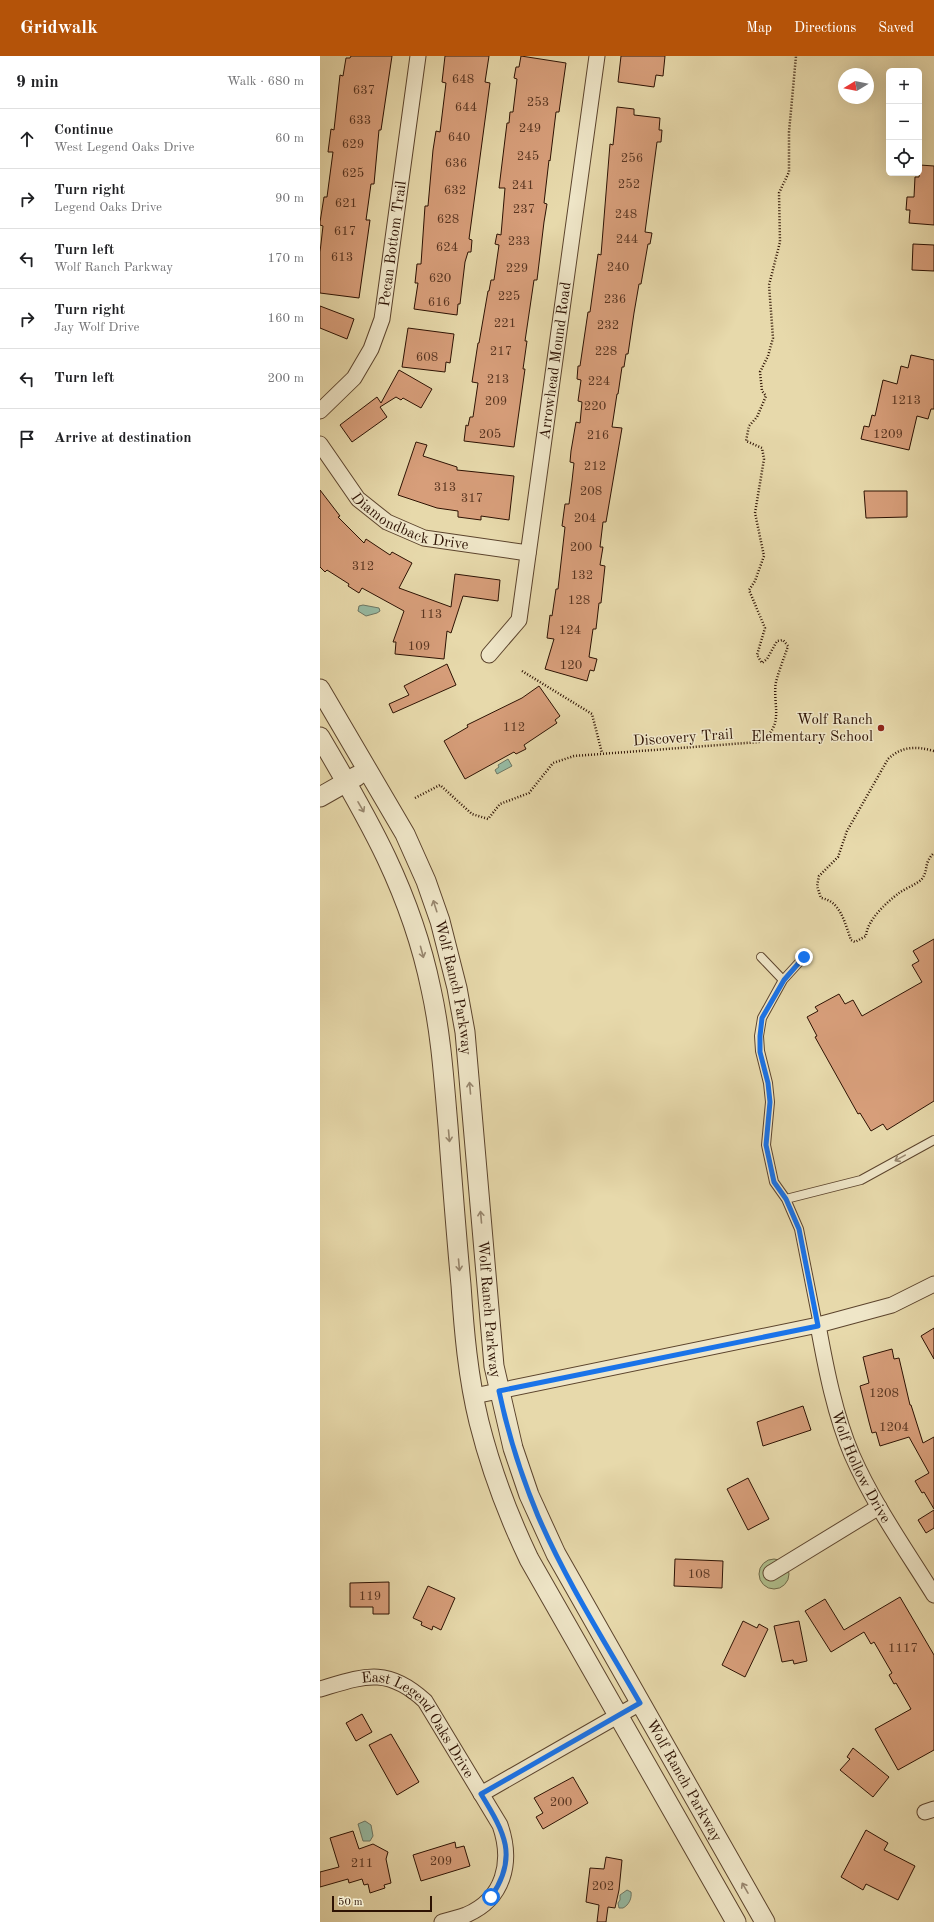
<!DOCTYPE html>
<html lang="en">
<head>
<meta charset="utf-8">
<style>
  body { margin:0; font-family:"Old Standard TT",serif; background:#f2f2f2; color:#202124 }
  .controls { position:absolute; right:12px; top:12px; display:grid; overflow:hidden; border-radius:6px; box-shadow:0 4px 16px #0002 }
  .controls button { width:36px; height:36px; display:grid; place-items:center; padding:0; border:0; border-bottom:1px solid #e0e0e0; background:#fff; color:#202124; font:20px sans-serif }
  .compass { position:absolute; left:518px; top:12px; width:36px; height:36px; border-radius:50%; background:#fff; box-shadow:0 4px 16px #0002; rotate:260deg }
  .scale { position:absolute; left:12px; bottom:10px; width:100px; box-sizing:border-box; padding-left:4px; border:2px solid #2d1203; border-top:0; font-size:11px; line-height:14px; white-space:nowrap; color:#2d1203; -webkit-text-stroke:3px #efe6c8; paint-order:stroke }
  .stop { position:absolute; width:12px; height:12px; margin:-9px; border:3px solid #1a73e8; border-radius:50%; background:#fff }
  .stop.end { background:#1a73e8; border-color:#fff; box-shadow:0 1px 4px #0008 }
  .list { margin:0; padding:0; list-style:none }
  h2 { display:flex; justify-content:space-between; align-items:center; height:52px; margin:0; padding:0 16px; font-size:17px }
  h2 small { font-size:13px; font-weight:400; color:#757577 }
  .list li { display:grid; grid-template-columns:26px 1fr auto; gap:12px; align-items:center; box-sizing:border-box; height:60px; padding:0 16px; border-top:1px solid #e0e0e0 }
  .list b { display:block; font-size:15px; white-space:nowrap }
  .list p { margin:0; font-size:13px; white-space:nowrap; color:#757577 }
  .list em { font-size:13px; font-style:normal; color:#757577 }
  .icon { flex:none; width:22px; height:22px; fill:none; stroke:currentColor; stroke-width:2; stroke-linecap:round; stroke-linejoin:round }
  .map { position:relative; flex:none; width:614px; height:1866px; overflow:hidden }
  header { display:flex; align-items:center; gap:24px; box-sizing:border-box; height:56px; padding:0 20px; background:#b45309; color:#fff }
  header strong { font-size:19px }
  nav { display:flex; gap:22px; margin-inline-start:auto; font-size:14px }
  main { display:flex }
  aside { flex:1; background:#fff }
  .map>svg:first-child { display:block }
  .green { fill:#b0c08d; stroke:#6e6948 }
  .water { fill:#97bba4; stroke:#6d7764 }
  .building { fill:#d79e7a; stroke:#2d1203 }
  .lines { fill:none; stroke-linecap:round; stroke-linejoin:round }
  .service-casing { stroke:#5c442d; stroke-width:10 }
  .minor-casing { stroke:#5c442d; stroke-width:17 }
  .tertiary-casing { stroke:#5c442d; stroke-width:21 }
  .path { stroke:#2d1203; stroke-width:2.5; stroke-dasharray:1 2; stroke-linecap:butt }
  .service { stroke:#efe6c8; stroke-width:8 }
  .minor { stroke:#efe6c8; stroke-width:15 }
  .tertiary { stroke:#efe6c8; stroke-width:19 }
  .oneway { stroke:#98876f }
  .route { stroke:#1a73e8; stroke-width:5 }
  .poi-dot { fill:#8f2418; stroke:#efe6c8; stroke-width:1.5 }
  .labels { text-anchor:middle; stroke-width:3; stroke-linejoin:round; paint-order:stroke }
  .number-label { font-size:13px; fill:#583521 }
  .street-label { font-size:15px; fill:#2d1203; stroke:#efe6c8 }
  .poi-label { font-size:15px; fill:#2d1203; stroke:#efe6c8; text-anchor:end }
</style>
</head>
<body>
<header>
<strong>Gridwalk</strong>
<nav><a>Map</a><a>Directions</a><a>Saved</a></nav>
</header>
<main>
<aside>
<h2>9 min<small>Walk · 680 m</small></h2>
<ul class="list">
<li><svg class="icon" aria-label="ahead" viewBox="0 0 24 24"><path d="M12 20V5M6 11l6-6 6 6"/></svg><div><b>Continue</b><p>West Legend Oaks Drive</p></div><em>60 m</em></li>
<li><svg class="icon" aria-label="right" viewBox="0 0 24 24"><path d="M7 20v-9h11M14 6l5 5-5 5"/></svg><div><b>Turn right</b><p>Legend Oaks Drive</p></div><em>90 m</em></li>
<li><svg class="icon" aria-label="left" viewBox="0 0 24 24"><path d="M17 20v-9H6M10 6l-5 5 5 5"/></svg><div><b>Turn left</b><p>Wolf Ranch Parkway</p></div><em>170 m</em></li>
<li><svg class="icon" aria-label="right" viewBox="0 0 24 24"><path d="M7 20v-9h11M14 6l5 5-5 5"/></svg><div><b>Turn right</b><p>Jay Wolf Drive</p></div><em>160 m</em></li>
<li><svg class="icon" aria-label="left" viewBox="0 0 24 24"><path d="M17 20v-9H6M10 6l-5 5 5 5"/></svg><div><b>Turn left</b></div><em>200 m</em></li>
<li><svg class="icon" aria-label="arrive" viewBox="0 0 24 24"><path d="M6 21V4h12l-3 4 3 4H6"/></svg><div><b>Arrive at destination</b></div></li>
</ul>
</aside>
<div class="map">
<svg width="614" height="1866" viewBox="0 0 614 1866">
  <rect width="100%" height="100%" fill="#e7d9ab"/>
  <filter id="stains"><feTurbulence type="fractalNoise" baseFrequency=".005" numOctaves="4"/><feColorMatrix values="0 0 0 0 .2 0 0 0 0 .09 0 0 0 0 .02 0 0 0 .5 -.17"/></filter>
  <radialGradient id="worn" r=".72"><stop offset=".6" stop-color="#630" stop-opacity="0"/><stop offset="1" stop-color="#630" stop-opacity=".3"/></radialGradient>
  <!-- green -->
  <path class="green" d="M439 1518a15 15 0 1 1 30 0a15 15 0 1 1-30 0Z"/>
  <!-- water -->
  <path class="water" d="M43,549l16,3 1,3 -3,2 -11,3 -8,-5 1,-5z
    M188,703l4,7 -15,8 -2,-4 4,-3 -1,-2z
    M45,1765l6,4 2,11 -3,5h-7l-5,-17z
    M307,1834l4,2c1,6 -2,13 -8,16h-4l-1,-5 2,-3v-5z"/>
  <!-- building -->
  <path class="building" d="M31,0h41l-11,74h-2l-5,54h-3l-5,36h4l-11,78 -39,-5v-41l3,-26 -3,-1v-3l4,-25h3l6,-45h-5l3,-23 3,1 6,-55 3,1 3,-18h4z
    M125,0h44l-4,26 5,1 -21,156 3,1 -1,12h-3l-3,10 -5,42h-2l-1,11 -43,-6 4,-26h-3l2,-19h4l4,-58h3l5,-56 3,-19 4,1 6,-49 -4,-1z
    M201,0l45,7 -7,49h-3l-6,49 -1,-1 -5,43 3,1 -3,18 -7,58h-3l-9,61h2l-4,28h2l-11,78 -50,-6 2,-16 2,1 2,-9h3l5,-34 -6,-1 6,-39h1l9,-52h1l2,-11h3l5,-35 -4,-1 2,-10 4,1 4,-47h-6l8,-65h2l1,-11h3l4,-33 -3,-1 2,-11h3z
    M301,0h44l-2,20 -7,-1 -2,12 -36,-5z
    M297,51l17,2v6l26,3 -1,12h3l-1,12h-4l-12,90 7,1 -2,11h-2l-7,40h-2l-5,29 -6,41h-2l-2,13h-2l-4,27h-1l-5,33 10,1 -16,94h-3l-3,25h3l-3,18 5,1 -4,37h-2l-3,26h-3l-4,28 8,2 -3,12 -4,-1 -3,11 -42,-12 9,-30 -7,-1 3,-23 2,1 4,-27h2l7,-62 -3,-1 3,-22h4l3,-23 2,-18 -4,-1 1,-11 5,-29 4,1 2,-21 -4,-1 3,-21 -4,-1 1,-13h2l8,-54h2l8,-58 3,1 9,-111 3,1z
    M600,109l14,1v59l-25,-2 1,-13h-4l1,-13h7l1,-20h4z
    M593,188l21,1v26l-22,-1z
    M0,250l34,13 -7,20 -27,-11z
    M88,272l46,6 -4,29 -4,-1 -1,10 -43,-5z
    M591,299l23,5v49h-3l-3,10 -11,-3 -8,34 -48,-11 3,-13 5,1 3,-12 3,1 8,-36 14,4 4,-18 7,2z
    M79,314l33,19 -11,19 -18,-10 -2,2 -5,-3 -16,10 7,10 -35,25 -12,-17 37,-28 4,6z
    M96,386l11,3 -4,11 34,11v3l57,6 -5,44 -28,-4v4l-23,-3v-6l-21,-3 -39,-13z
    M0,434l20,26 -2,1 26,26 2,-4 24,16 2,-3 20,11 -13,25 52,19 4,-33 45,6 -2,21 -35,-5 -12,37 -4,-2 -3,28 -49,-5 1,-12h-3l11,-31 -42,-23 -3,5 -11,-7 1,-2 -22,-14 -2,2 -5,-5z
    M544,435h43v26l-41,1z
    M127,608l9,21 -63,28 -4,-9 20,-9 -5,-9z
    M219,630l21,30 -5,4 2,3 -33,22 2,4 -10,5 -2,-2 -49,27 -21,-38 24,-14 -1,-2 55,-27z
    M614,883v162l-47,29 -4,-6 -12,7 -11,-18 -2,1 -43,-77 2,-1 -10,-19 11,-6 -3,-4 24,-13 6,10 8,-4 9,16 60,-34 -10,-17 7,-4 -6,-10z
    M614,1272v31l-13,-23z
    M572,1293l2,10 5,-1 11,47h1l12,38 11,-6v72l-10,-17 -2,1 -7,-12 14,-8 -20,-36 -29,9 -4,-14 -4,1 -3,-11 -9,-36 9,-3 -6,-26z
    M483,1350l8,24 -48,16 -6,-24z
    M428,1422l21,41 -21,11 -21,-41z
    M614,1454v18l-8,5 -8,-13z
    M355,1503l48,2 -1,27 -48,-2z
    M69,1526v32h-16v-7h-23v-24z
    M108,1530l27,12 -14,32 -8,-4 -1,4 -11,-5 1,-3 -9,-4z
    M580,1541l34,58v95l-36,20 -23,-41 36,-20 -15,-26 -2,1 -5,-9 3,-2 -18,-31 -3,2 -7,-12 -33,20 -26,-41 20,-12 19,31z
    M423,1565l14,7 2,-4 9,5 -23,48 -23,-12z
    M479,1565l8,40 -13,3 -1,-4 -11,2 -8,-36z
    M42,1658l10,18 -16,9 -10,-18z
    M71,1678l28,48 -22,13 -28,-50z
    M533,1692l36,29 -16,20 -33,-27 10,-11 -3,-2z
    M253,1721l15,26 -45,26 -7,-12 7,-4 -9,-15z
    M546,1774l22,13 -4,7 31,16 -17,34 -32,-16 -3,6 -22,-13z
    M33,1775l6,18 14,-5 15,8 -2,7 5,24 -7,2 1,3 -15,5 -2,-9 -4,1 -2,-6 -13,4 -1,-4 -28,8v-15l19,-5 -9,-29z
    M135,1786l1,6 8,-2 6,20 -49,15 -8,-26z
    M286,1801l16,3 -3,30 -4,18 -7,-1 -2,15h-9l2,-17 -13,-3 4,-34 14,1z"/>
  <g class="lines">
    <!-- service casing -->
    <g class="service-casing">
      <path id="service" d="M441,901l22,23
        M484,901l-21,23 -21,38 -3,18 1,15 8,32 2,19 -4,43 8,37 12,17 13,30 19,96
        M466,1143l75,-19 73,-40"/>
    </g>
    <!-- minor casing -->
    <g class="minor-casing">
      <g id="minor">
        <path id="s1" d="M0,355l34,-33 17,-29 11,-30 36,-263"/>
        <path id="s2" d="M0,388l38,55 29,23 37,16 104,15"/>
        <path id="s3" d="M169,599l30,-35 78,-564"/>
        <path id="s4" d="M498,1269c8,44 17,90 34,130 22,50 54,95 82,140"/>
        <path d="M154,1340l344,-71 74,-20 42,-21"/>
        <path d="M451,1517l108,-66"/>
        <path id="s5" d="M0,1633c44,-13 67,-23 105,12l75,124c13,37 4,74 -34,90 -8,3 -16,5 -24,7"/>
        <path d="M161,1738l159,-91"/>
        <path d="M605,1756l9,-3"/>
      </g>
    </g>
    <!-- tertiary casing -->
    <g class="tertiary-casing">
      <g id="tertiary">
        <path id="s6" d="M0,633l85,145 21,47 14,40 17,67 8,44 29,334 19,82 16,47 27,59 209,368"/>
        <path d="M0,681c49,83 91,155 111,252 10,45 13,91 17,137 4,53 8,106 13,159 3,46 7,92 18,137 12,48 29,93 50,137l207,363"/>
        <path d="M0,741l37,-21"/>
      </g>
    </g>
    <!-- path -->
    <path class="path" d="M202,615l70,43 10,39
      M614,695c-18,-5 -32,-5 -46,8l-41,72 -9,26 -19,19 -2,10 4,12c20,3 24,26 30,42l4,2 11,-6c1,-16 21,-34 33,-43 7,-5 16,-8 22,-13 8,-9 2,-17 13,-27
      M95,742l25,-13 32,29 16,5 12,-15 29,-11 24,-30 21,-7 185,-14c27,-16 13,-37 17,-60 3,-12 8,-24 12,-36l-5,-6 -6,1 -10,18 -5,4 -5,-8 8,-27 -16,-38 6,-9 9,-25 -9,-43 9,-54 -2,-11 -16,-7 3,-15 8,-9 9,-21 -4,-5 -2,-19 8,-16 5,-18 -4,-53 11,-43 -1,-49 10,-21v-40l7,-76"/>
    <!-- service -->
    <use href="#service" class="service"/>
    <!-- minor -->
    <use href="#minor" class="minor"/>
    <!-- tertiary -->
    <use href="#tertiary" class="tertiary"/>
  </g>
  <!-- one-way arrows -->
  <defs><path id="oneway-shaft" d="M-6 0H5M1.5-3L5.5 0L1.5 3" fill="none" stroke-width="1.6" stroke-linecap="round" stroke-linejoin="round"/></defs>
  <g class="oneway">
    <use href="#oneway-shaft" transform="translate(41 751) rotate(60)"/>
    <use href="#oneway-shaft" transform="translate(115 850) rotate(-108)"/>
    <use href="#oneway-shaft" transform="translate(102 896) rotate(75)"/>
    <use href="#oneway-shaft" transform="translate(150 1032) rotate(-95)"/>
    <use href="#oneway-shaft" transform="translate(129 1080) rotate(85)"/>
    <use href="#oneway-shaft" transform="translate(580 1102) rotate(151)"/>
    <use href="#oneway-shaft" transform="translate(161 1161) rotate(-95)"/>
    <use href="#oneway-shaft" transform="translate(139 1209) rotate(85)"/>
    <use href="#oneway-shaft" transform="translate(425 1832) rotate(-120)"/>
  </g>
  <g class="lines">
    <!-- route -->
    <path class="route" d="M171,1841c28,-41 13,-65 -10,-103l159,-91c-35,-61 -74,-122 -102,-187 -17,-41 -30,-82 -39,-125l319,-65 -19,-97 -13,-30 -12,-17 -8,-37 4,-43 -2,-19 -8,-31v-16l2,-18 22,-38 20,-23"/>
  </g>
  <!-- markers -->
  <circle class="poi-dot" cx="561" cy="672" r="4"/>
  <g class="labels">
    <!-- number labels -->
    <g class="number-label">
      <text x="143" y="27">648</text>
      <text x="44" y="38">637</text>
      <text x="218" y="50">253</text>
      <text x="146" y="55">644</text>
      <text x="40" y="68">633</text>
      <text x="210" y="76">249</text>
      <text x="139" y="85">640</text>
      <text x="33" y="92">629</text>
      <text x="208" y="104">245</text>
      <text x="312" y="106">256</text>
      <text x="136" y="111">636</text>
      <text x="33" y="121">625</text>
      <text x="309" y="132">252</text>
      <text x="203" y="133">241</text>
      <text x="135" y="138">632</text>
      <text x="26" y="151">621</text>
      <text x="204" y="157">237</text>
      <text x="306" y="162">248</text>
      <text x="128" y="167">628</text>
      <text x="25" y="179">617</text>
      <text x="307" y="187">244</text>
      <text x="199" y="189">233</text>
      <text x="127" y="195">624</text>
      <text x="22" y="205">613</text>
      <text x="298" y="215">240</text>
      <text x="197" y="216">229</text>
      <text x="120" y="226">620</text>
      <text x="189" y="244">225</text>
      <text x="295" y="247">236</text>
      <text x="119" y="250">616</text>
      <text x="185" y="271">221</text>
      <text x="288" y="273">232</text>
      <text x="181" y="299">217</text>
      <text x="286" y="299">228</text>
      <text x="107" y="305">608</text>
      <text x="178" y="327">213</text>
      <text x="279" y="329">224</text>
      <text x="586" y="348">1213</text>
      <text x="176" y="349">209</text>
      <text x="275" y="354">220</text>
      <text x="170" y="382">205</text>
      <text x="568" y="382">1209</text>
      <text x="278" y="383">216</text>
      <text x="275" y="414">212</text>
      <text x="125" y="435">313</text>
      <text x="271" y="439">208</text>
      <text x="152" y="446">317</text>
      <text x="265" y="466">204</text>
      <text x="261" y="495">200</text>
      <text x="43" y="514">312</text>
      <text x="262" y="523">132</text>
      <text x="259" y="548">128</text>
      <text x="111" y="562">113</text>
      <text x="250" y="578">124</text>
      <text x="99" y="594">109</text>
      <text x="251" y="613">120</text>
      <text x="194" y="675">112</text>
      <text x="564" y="1341">1208</text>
      <text x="574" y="1375">1204</text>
      <text x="379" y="1522">108</text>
      <text x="50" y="1544">119</text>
      <text x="583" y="1596">1117</text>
      <text x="241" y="1750">200</text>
      <text x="121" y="1809">209</text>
      <text x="42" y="1811">211</text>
      <text x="283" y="1834">202</text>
    </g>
    <!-- street labels -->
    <g class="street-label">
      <text dy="5" stroke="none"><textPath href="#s1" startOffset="189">Pecan Bottom Trail</textPath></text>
      <text dy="5" stroke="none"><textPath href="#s3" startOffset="308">Arrowhead Mound Road</textPath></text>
      <text dy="5" stroke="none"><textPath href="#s2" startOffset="125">Diamondback Drive</textPath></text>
      <text transform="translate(363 681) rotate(-4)" y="5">Discovery Trail</text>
      <text dy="5" stroke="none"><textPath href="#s6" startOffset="330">Wolf Ranch Parkway</textPath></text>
      <text dy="5" stroke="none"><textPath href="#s6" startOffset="654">Wolf Ranch Parkway</textPath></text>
      <text dy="5" stroke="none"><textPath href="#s4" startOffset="149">Wolf Hollow Drive</textPath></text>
      <text dy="5" stroke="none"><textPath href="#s5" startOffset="122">East Legend Oaks Drive</textPath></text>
      <text dy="5" stroke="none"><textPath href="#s6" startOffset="1170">Wolf Ranch Parkway</textPath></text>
    </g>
    <!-- poi labels -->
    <g class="poi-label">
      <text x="553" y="668">Wolf Ranch<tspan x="553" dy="17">Elementary School</tspan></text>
    </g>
  </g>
  <rect width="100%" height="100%" filter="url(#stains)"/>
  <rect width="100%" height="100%" fill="url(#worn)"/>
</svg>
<div class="controls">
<button>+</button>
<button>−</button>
<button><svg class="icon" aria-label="locate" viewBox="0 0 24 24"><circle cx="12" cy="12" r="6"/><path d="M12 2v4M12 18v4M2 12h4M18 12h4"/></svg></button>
</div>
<svg class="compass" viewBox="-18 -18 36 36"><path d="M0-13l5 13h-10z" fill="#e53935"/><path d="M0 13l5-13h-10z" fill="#757577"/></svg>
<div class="scale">50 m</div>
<div class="stop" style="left:171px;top:1841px"></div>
<div class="stop end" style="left:484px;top:901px"></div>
</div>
</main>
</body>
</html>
